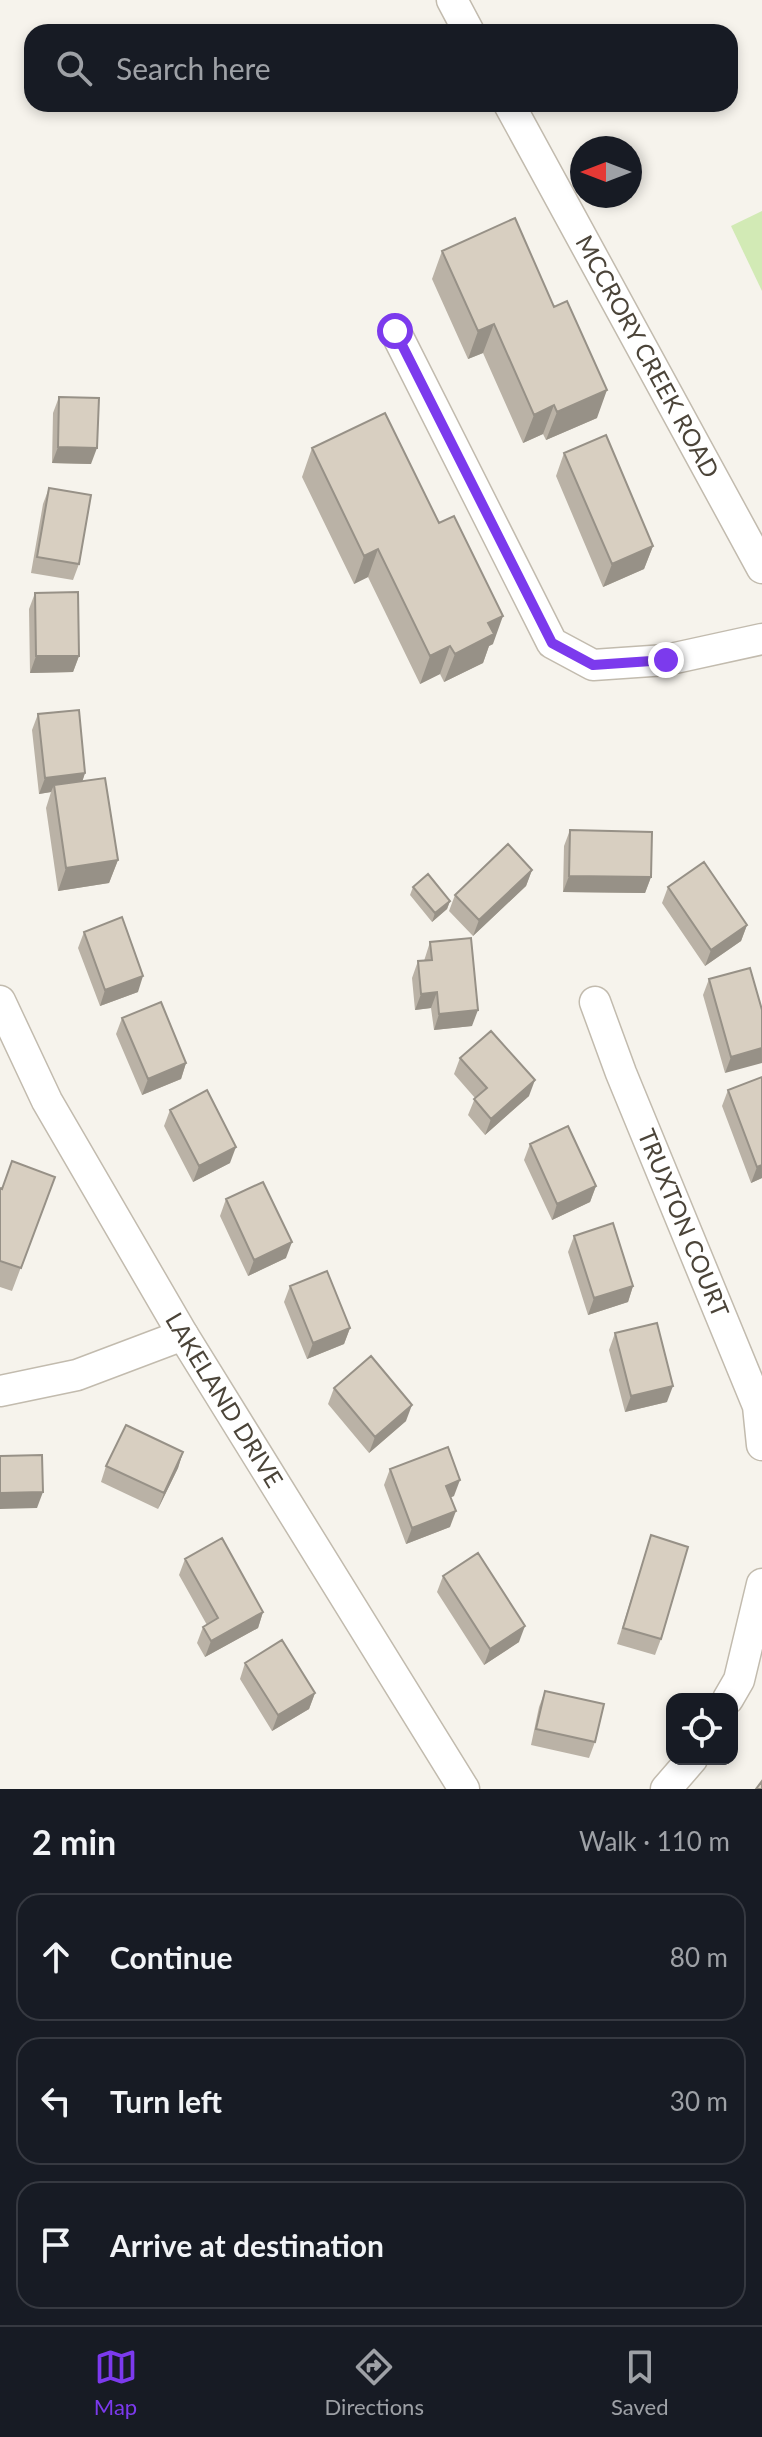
<!DOCTYPE html>
<html lang="en">
<head>
<meta charset="utf-8">
<style>
  body { margin:0; font-family:Lato,sans-serif; background:#242831; color:#f1f3f6 }
  .controls { position:absolute; right:24px; bottom:24px; display:grid; overflow:hidden; border-radius:16px; box-shadow:0 4px 12px #0003 }
  .controls button { width:72px; height:72px; display:grid; place-items:center; padding:0; border:0; border-bottom:2px solid #363941; background:#171b24; color:#f1f3f6; font:40px sans-serif }
  .compass { position:absolute; left:570px; top:136px; width:72px; height:72px; border-radius:50%; background:#171b24; box-shadow:0 4px 12px #0003; rotate:270deg }
  .stop { position:absolute; width:24px; height:24px; margin:-18px; border:6px solid #7c3aed; border-radius:50%; background:#fff }
  .stop.end { background:#7c3aed; border-color:#fff; box-shadow:0 2px 8px #0008 }
  .list { margin:0; padding:0; list-style:none }
  h2 { display:flex; justify-content:space-between; align-items:center; height:104px; margin:0; padding:0 32px; font-size:34px }
  h2 small { font-size:26px; font-weight:400; color:#9ea1a6 }
  .list li { display:grid; grid-template-columns:52px 1fr auto; gap:24px; align-items:center; box-sizing:border-box; height:128px; margin:0 16px 16px; padding:0 16px; border:2px solid #363941; border-radius:24px }
  .list b { display:block; font-size:30px; white-space:nowrap }
  .list em { font-size:26px; font-style:normal; color:#9ea1a6 }
  .icon { flex:none; width:44px; height:44px; fill:none; stroke:currentColor; stroke-width:2; stroke-linecap:round; stroke-linejoin:round }
  .map { position:relative; flex:none; width:762px; height:1789px; overflow:hidden }
  .search { position:absolute; background:#171b24; box-shadow:0 4px 12px #0003; left:24px; right:24px; top:24px; height:88px; display:flex; align-items:center; gap:20px; box-sizing:border-box; padding:0 28px; border-radius:24px; color:#9ea1a6; font-size:30px }
  .sheet { height:536px; background:#171b24 }
  nav { display:flex; justify-content:space-around; align-items:center; box-sizing:border-box; height:112px; border-top:2px solid #363941; background:#171b24; font-size:22px; color:#9ea1a6 }
  nav a { display:grid; justify-items:center; gap:4px }
  nav .on { color:#7c3aed }
  .map>svg:first-child { display:block }
  .green { fill:#d2eab5 }
  .lines { fill:none; stroke-linecap:round; stroke-linejoin:round }
  .minor-casing { stroke:#c2bbae; stroke-width:33 }
  .minor { stroke:#fff; stroke-width:30 }
  .wall { fill:#bab2a6 }
  .shaded-wall { fill:#979187 }
  .building { fill:#d8cfc1; stroke:#979187; stroke-width:2 }
  .route { stroke:#7c3aed; stroke-width:10 }
  .labels { text-anchor:middle; stroke-width:8; stroke-linejoin:round; paint-order:stroke }
  .street-label { font-size:24px; fill:#4b4439; stroke:#fff }
</style>
</head>
<body>
<div class="map">
<svg width="762" height="1789" viewBox="0 0 762 1789">
  <rect width="100%" height="100%" fill="#f6f3ec"/>
  <!-- green -->
  <path class="green" d="M762,211v80l-31,-65z"/>
  <g class="lines">
    <!-- minor casing -->
    <g class="minor-casing">
      <g id="minor">
        <path d="M452,0l17,32"/>
        <path id="s1" d="M509,104l253,464"/>
        <path d="M395,331l157,312 41,22 73,-5 96,-21"/>
        <path id="s2" d="M0,1001l47,100 136,234 281,454"/>
        <path id="s3" d="M595,1002l26,71 137,333 4,39"/>
        <path d="M0,1391l77,-16 106,-40"/>
        <path d="M728,1699l11,-19 23,-96"/>
        <path d="M666,1789l26,-30"/>
      </g>
    </g>
    <!-- minor -->
    <use href="#minor" class="minor"/>
  </g>
  <!-- wall -->
  <path class="wall" d="M442,251l155,167 -51,22 -3,-6 -20,9 -40,-90 -15,6 -36,-80z
    M59,397l32,67 -39,-1 1,-50z
    M312,448l181,196 -4,2 -6,17 -39,19 -4,-8 -20,10 -52,-107 -14,7 -52,-107z
    M564,453l89,93 -9,23 -41,18 -47,-111z
    M49,488l30,76 -6,16 -42,-7 12,-69z
    M35,593l44,63 -6,16 -43,1 -1,-64z
    M38,714l47,59 -3,8 36,79 -9,23 -51,8 -12,-83 5,-16 -12,2 -7,-64z
    M570,830l81,47 -6,16 -82,-1 1,-46z
    M532,870l-6,16 -53,50 -24,-25 6,-16z
    M413,887l37,14 -3,8 -15,13 -22,-27z
    M668,887l79,38 -6,16 -36,25 -43,-63z
    M84,932l54,60 -38,14 -22,-58z
    M430,942l42,84 -38,4 -3,-22 -16,2 -3,-32 6,-17h6z
    M709,979l53,31 -37,63 -22,-78z
    M122,1018l64,45 -5,16 -39,16 -26,-61z
    M460,1058l69,38 -44,39 -17,-20 7,-17 -21,-24z
    M762,1077v101l-11,5 -29,-77 6,-16z
    M170,1110l60,53 -37,19 -29,-56z
    M530,1144l66,42 -6,16 -38,18 -28,-60z
    M55,1177l-43,114 -12,-4v-99z
    M226,1199l60,59 -38,18 -28,-60z
    M574,1236l59,50 -5,16 -40,13 -20,-63z
    M290,1286l60,42 -6,16 -37,15 -23,-57z
    M615,1333l52,69 -42,10 -16,-62z
    M334,1388l72,33 -37,32 -41,-49z
    M183,1452l-5,16 -20,41 -57,-27 5,-16z
    M390,1469l64,27 -3,1 -1,30 -44,17 -22,-59z
    M651,1535l10,104 -6,16 -38,-11z
    M185,1559l78,53 -5,16 -53,29 -8,-14 6,-16 4,-2 -28,-50z
    M443,1576l76,66 -35,23 -47,-73z
    M245,1663l70,30 -6,16 -37,22 -32,-52z
    M545,1691l50,51 -6,16 -58,-13 8,-38z"/>
  <!-- shaded-wall -->
  <path class="shaded-wall" d="M494,324l-11,29 -15,6 10,-28z
    M607,390l-10,28 -51,22 11,-28z
    M554,405l-11,29 -20,9 11,-28z
    M58,447l39,1 -6,16 -39,-1z
    M653,546l-9,23 -41,18 9,-23z
    M378,549l-10,28 -14,7 10,-28z
    M503,616l-10,28 -4,2 -6,17 -39,19 11,-28 33,-31z
    M450,646l-10,28 -20,10 10,-28z
    M36,656h43l-6,16 -43,1z
    M85,773l-5,16 -26,-4 -3,7 -12,2 6,-16z
    M118,860l-9,23 -51,8 8,-23z
    M532,870l-6,16 -53,50 6,-16z
    M569,876l82,1 -6,16 -82,-1z
    M450,901l-3,8 -15,13 3,-9z
    M747,925l-6,16 -36,25 6,-16z
    M143,976l-5,16 -38,14 5,-16z
    M437,992l-6,16 -16,2 6,-16z
    M478,1010l-6,16 -38,4 5,-16z
    M762,1048v15l-37,10 6,-16z
    M186,1063l-5,16 -39,16 6,-16z
    M535,1080l-6,16 -44,39 6,-16z
    M236,1147l-6,16 -37,19 6,-16z
    M762,1165v13l-11,5 6,-16z
    M596,1186l-6,16 -38,18 5,-16z
    M292,1242l-6,16 -38,18 6,-16z
    M633,1286l-5,16 -40,13 6,-17z
    M350,1328l-6,16 -37,15 6,-16z
    M673,1386l-6,16 -42,10 6,-16z
    M412,1405l-6,16 -37,32 6,-16z
    M183,1452l-5,16 -20,41 6,-16z
    M460,1480l-6,16 -14,6 6,-16z
    M43,1492l-6,16 -37,1v-16z
    M456,1511l-6,16 -44,17 6,-16z
    M263,1612l-5,16 -53,29 6,-16z
    M525,1626l-6,16 -35,23 6,-16z
    M315,1693l-6,16 -37,22 6,-16z"/>
  <!-- building -->
  <path class="building" d="M515,218l39,89 13,-6 40,89 -50,22 -3,-7 -20,10 -40,-91 -16,7 -36,-80z
    M59,397l40,1 -2,50 -39,-1z
    M385,413l54,110 15,-7 49,100 -15,7 6,11 -39,20 -5,-8 -20,10 -52,-107 -14,7 -52,-108z
    M606,435l47,111 -41,18 -48,-111z
    M49,488l42,7 -12,69 -42,-7z
    M78,592l1,64h-43l-1,-63z
    M79,710l6,63 -40,5 -7,-64z
    M105,778l13,82 -52,8 -12,-83z
    M570,830l82,2 -1,45 -82,-1z
    M508,844l24,26 -53,50 -24,-25z
    M704,862l43,63 -36,25 -43,-63z
    M428,874l22,27 -15,12 -22,-26z
    M122,917l21,59 -38,14 -21,-58z
    M471,938l7,72 -39,4 -2,-22 -16,2 -3,-33 14,-1 -2,-18z
    M750,968l12,42v38l-31,9 -22,-78z
    M161,1002l25,61 -38,16 -26,-61z
    M491,1031l44,49 -44,39 -17,-20 13,-11 -27,-30z
    M762,1077v88l-5,2 -29,-77z
    M207,1090l29,57 -37,19 -29,-56z
    M568,1126l28,60 -39,18 -27,-60z
    M12,1161l43,16 -34,91 -21,-7v-73l2,1z
    M263,1182l29,60 -38,18 -28,-61z
    M613,1223l20,63 -39,12 -20,-62z
    M327,1271l23,57 -37,15 -23,-57z
    M657,1323l16,63 -42,10 -16,-63z
    M371,1356l41,49 -37,32 -41,-49z
    M126,1425l57,27 -19,41 -58,-27z
    M448,1447l12,33 -14,6 10,25 -44,17 -22,-59z
    M42,1455l1,37 -43,1v-37z
    M651,1535l37,12 -27,92 -38,-11z
    M222,1538l41,74 -52,29 -8,-14 15,-9 -33,-59z
    M478,1553l47,73 -35,23 -47,-73z
    M282,1640l33,53 -37,22 -33,-52z
    M545,1691l59,13 -9,38 -59,-13z
    M762,1781v8h-6z"/>
  <g class="lines">
    <!-- route -->
    <path class="route" d="M395,331l157,312 41,22 73,-5"/>
  </g>
  <g class="labels">
    <!-- street labels -->
    <g class="street-label">
      <text dy="8" stroke="none"><textPath href="#s1" startOffset="288">MCCRORY CREEK ROAD</textPath></text>
      <text dy="8" stroke="none"><textPath href="#s3" startOffset="238">TRUXTON COURT</textPath></text>
      <text dy="8" stroke="none"><textPath href="#s2" startOffset="458">LAKELAND DRIVE</textPath></text>
    </g>
  </g>
</svg>
<div class="controls">
<button><svg class="icon" aria-label="locate" viewBox="0 0 24 24"><circle cx="12" cy="12" r="6"/><path d="M12 2v4M12 18v4M2 12h4M18 12h4"/></svg></button>
</div>
<svg class="compass" viewBox="-18 -18 36 36"><path d="M0-13l5 13h-10z" fill="#e53935"/><path d="M0 13l5-13h-10z" fill="#9ea1a6"/></svg>
<div class="stop" style="left:395px;top:331px"></div>
<div class="stop end" style="left:666px;top:660px"></div>
<div class="search"><svg class="icon" aria-label="search" viewBox="0 0 24 24"><circle cx="10" cy="10" r="6"/><path d="M15 15l6 6"/></svg>Search here</div>
</div>
<section class="sheet">
<h2>2 min<small>Walk · 110 m</small></h2>
<ul class="list">
<li><svg class="icon" aria-label="ahead" viewBox="0 0 24 24"><path d="M12 20V5M6 11l6-6 6 6"/></svg><div><b>Continue</b></div><em>80 m</em></li>
<li><svg class="icon" aria-label="left" viewBox="0 0 24 24"><path d="M17 20v-9H6M10 6l-5 5 5 5"/></svg><div><b>Turn left</b></div><em>30 m</em></li>
<li><svg class="icon" aria-label="arrive" viewBox="0 0 24 24"><path d="M6 21V4h12l-3 4 3 4H6"/></svg><div><b>Arrive at destination</b></div></li>
</ul>
</section>
<nav>
<a class="on"><svg class="icon" aria-label="map" viewBox="0 0 24 24"><path d="M3 6l6-2 6 2 6-2v14l-6 2-6-2-6 2zM9 4v14M15 6v14"/></svg>Map</a>
<a><svg class="icon" aria-label="directions" viewBox="0 0 24 24"><path d="M12 3l9 9-9 9-9-9zM9 14v-3h6M13 9l2 2-2 2"/></svg>Directions</a>
<a><svg class="icon" aria-label="saved" viewBox="0 0 24 24"><path d="M7 4h10v16l-5-4-5 4z"/></svg>Saved</a>
</nav>
</body>
</html>
